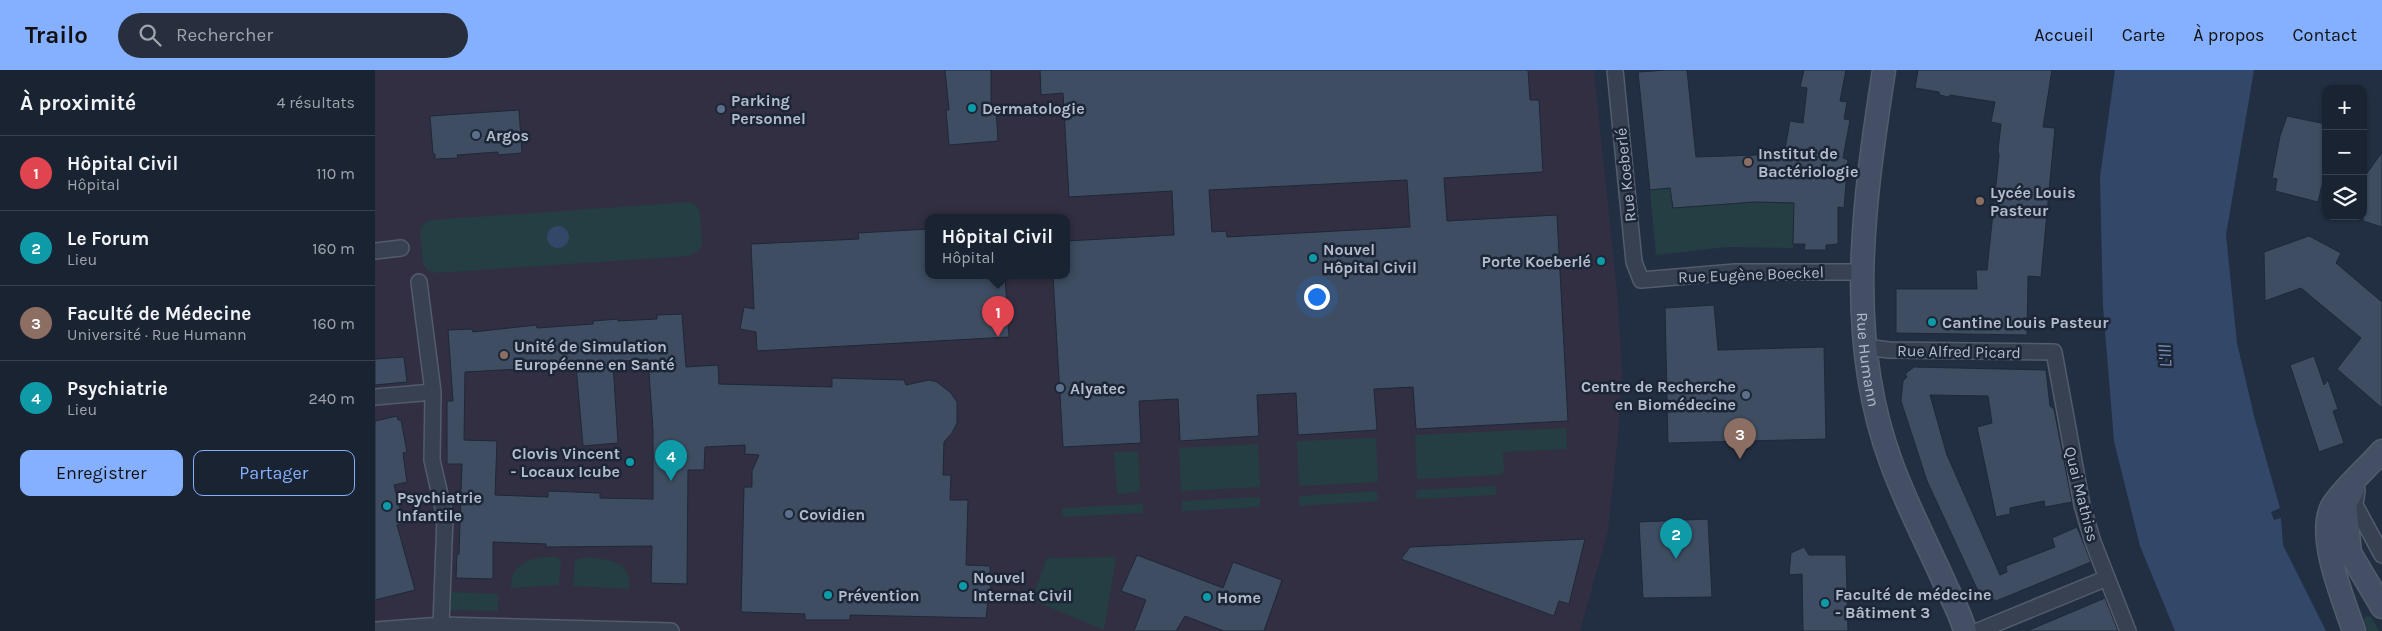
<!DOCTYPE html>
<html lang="fr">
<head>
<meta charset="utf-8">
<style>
  body { margin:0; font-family:Karla,sans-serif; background:#272f3e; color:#f1f3f6 }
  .controls { position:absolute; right:15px; top:15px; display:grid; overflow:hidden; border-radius:10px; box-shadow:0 1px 4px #0004 }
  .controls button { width:45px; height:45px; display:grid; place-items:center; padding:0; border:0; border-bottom:1px solid #38404d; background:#1a2332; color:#f1f3f6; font:25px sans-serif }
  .you { position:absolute; left:941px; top:226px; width:18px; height:18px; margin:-12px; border:4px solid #fff; border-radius:50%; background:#1a73e8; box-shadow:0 0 0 8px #1a73e833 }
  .badge { display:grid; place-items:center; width:32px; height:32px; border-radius:50%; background:#85b0ff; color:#fff; font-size:16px; font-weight:700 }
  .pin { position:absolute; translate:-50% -41px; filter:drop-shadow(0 1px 2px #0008) }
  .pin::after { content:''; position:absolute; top:26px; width:18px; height:15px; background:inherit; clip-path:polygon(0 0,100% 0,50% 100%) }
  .popup { position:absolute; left:550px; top:144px; width:145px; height:65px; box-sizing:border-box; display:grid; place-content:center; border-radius:10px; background:#1a2332; filter:drop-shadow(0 1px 4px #0005); font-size:16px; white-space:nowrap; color:#9fa4ac }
  .popup b { font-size:19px; color:#f1f3f6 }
  .popup::after { content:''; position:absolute; left:50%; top:100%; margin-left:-10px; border:10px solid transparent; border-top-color:#1a2332 }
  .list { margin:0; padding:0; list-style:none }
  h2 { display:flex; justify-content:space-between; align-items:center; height:65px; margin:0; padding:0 20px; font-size:21px }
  h2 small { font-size:16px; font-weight:400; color:#9fa4ac }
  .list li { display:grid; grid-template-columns:32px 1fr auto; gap:15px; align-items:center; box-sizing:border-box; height:75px; padding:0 20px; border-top:1px solid #38404d }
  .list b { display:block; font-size:19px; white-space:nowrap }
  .list p { margin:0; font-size:16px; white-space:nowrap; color:#9fa4ac }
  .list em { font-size:16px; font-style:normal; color:#9fa4ac }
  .actions { display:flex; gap:10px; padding:15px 20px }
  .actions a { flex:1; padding:11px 0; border:1px solid #85b0ff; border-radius:10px; text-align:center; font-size:18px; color:#85b0ff }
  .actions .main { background:#85b0ff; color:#111 }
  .icon { flex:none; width:28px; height:28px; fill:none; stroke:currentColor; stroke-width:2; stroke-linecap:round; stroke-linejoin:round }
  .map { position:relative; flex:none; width:2007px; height:561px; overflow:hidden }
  header { display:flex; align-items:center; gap:30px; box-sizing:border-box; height:70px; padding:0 25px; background:#85b0ff; color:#111 }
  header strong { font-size:24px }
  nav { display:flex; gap:28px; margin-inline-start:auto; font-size:18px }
  .search { width:350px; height:45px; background:#272f3e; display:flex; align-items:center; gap:12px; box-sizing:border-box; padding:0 18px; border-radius:28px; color:#9fa4ac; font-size:19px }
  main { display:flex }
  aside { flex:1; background:#1a2332 }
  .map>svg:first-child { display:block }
  .medical { fill:#322f42; fill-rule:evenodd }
  .green { fill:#243e43; fill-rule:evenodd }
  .water { fill:#334769 }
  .building { fill:#3e4d62; stroke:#1e2839; fill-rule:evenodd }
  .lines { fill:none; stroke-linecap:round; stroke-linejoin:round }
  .street-casing { stroke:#525c6c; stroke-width:18 }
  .secondary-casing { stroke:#525c6c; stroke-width:25 }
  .street { stroke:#374152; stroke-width:15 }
  .secondary { stroke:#444f65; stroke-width:22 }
  .culture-dot { fill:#0f9aa8; stroke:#1c2637; stroke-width:2 }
  .service-dot { fill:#5c6f8a; stroke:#1c2637; stroke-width:2 }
  .education-dot { fill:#8d6e63; stroke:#1c2637; stroke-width:2 }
  .labels { text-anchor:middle; stroke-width:5; stroke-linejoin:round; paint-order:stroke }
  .poi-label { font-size:16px; font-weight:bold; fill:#b3bccc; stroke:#1c2637; text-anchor:start }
  .street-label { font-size:16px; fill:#b3bccc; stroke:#1c2637 }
  .water-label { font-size:18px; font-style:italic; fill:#7890b7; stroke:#1c2637 }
</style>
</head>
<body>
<header>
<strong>Trailo</strong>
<div class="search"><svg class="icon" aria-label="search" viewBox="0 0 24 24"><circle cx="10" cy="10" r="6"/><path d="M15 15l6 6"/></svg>Rechercher</div>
<nav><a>Accueil</a><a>Carte</a><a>À propos</a><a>Contact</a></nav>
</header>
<main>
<aside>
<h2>À proximité<small>4 résultats</small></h2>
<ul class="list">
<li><span class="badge" style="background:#e0444e">1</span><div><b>Hôpital Civil</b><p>Hôpital</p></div><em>110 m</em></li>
<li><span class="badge" style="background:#0f9aa8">2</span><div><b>Le Forum</b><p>Lieu</p></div><em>160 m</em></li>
<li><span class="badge" style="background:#8d6e63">3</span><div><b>Faculté de Médecine</b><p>Université · Rue Humann</p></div><em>160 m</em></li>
<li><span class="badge" style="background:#0f9aa8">4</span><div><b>Psychiatrie</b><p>Lieu</p></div><em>240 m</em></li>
</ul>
<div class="actions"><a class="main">Enregistrer</a><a>Partager</a></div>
</aside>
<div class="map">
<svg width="2007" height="561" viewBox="0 0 2007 561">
  <rect width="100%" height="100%" fill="#222f42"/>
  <!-- medical -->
  <path class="medical" d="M0,0h1219l24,232 4,69 -4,67 -10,93 -28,100h-1205zM554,148h138v58h-138z"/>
  <!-- green -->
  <path class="green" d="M1295,118l3,20 82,-6 39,1 -1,45 -66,-1 -71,8 -6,-65z
    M315,132l6,3 4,7 2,34 -5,6 -8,4 -254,17 -8,-3 -4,-6 -3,-32 3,-8 8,-4zM179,157l10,1 5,6v7l-21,-9z
    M1191,358l1,21 -64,3 1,20 -4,3 -83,4 -2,-44z
    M1001,368l2,44 -79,4 -2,-45z
    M883,374l2,43 -79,4 -2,-43z
    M763,381l2,41 -23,2 -3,-42z
    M1121,416v9l-79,4 -1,-9z
    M1002,421l1,10 -79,5v-10z
    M885,427v10l-78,4v-10z
    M768,434v9l-80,4 -1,-9z
    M169,487h13l4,3 -2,25 -48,3c-1,-21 15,-29 33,-31z
    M212,487c22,3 45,3 42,32l-56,-3 2,-26z
    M741,487l-12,73 -72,-30 15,-42z
    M75,522l48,2v17l-48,-1z
    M1991,546l5,1 8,14h-11l-4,-12z"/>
  <!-- water -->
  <path class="water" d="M1740,0h139l-28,165 11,108 18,77 25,88 -9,4 3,8 7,-2 2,27 43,86h-151l-35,-85 -26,-105 -11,-135 -3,-129z
    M172 167a11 11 0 1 1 22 0a11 11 0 1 1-22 0Z"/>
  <!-- building -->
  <path class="building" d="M570,0h46v37h5l2,34 -49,4 -3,-35h3z
    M665,0h488l2,30h9l4,72 -99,6 3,43 110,-6 11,206 -152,8 -3,-42 -39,2 3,41 -79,5 -2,-42 -39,2 2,41 -79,5 -2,-42 -39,2 2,42 -78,4 -10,-171h14v-35l107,-6 -2,-44 -103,6 -6,-104 -22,2zM1032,110l3,47 -183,10 -1,-6 -14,1 -3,-42z
    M1291,0h21l9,87 88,-3 6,-33 13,2 4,-35 -7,-1 4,-17h42l-6,31 7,1 -3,17 6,1 -7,38 5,2 -4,48 -6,-1v37l-12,1v5h-22l1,-6h-12l1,-41 -39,-1 -82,6 -3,-20 -20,2 -12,-118z
    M1543,0h134l-9,57 12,1 -14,149 -13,-1 -1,59 -131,-2v-44h81l-1,-19h11l12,-114 -1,-6 3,-26 -10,-2 4,-20 -45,-7 -2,2 -8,-2 -1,-3 -24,-4z
    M144,40l3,43 -24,2v-3l-41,3 1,3 -23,1v-5h-2l-3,-38z
    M1912,46l39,8v45l-8,33 -43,-11 2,-12 -5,-1 8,-42z
    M2007,82v75l-19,-6v-42z
    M554,159v47h76l4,61 -252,14 -1,-19 -16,-3 4,-22 10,2 -3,-65 108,-5 -1,-6z
    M1934,166l32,17 -5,10 46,39v106l-45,-39 24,-31 -60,-50 -36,13 -1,-49z
    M1339,235l4,45 106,-3 2,92 -158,4 -3,-135z
    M307,244l4,53 32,-2 1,19 113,3v-9l72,2 2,5 23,-5 8,2 14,11 6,9v21l-5,10 -8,9 -1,33h8l-1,25h18l-2,65 24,1 1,34h-3l-2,18 -136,-3v5h-45v-6l-64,-2 3,-125h8v-16l7,-16 -14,-1v-9l-40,2 -1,23h-16l-1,114 -36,-1 1,-37 -106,1v-3l-53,-2v37l-37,-1 1,-24h2l3,-90h-15v-63h6l-5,-71 24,-1 1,3 63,-7 1,3 56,-4v-3l25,-2v2l39,-2v-4zM273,289l5,71v69l-53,-1v-5l-52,-2v6l-53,-2 2,-54 -33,-1 1,-68 111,-6 7,80 35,-3 -5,-81z
    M1939,286l10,29 4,-5 10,29 -5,2 11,32 -25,9 -29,-87z
    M29,287l3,25 -32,3v-26z
    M1539,297l132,3 4,36 4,3 18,93 -27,5 -1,-6 -34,7v6l-14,3 -19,-90 15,-4 -4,-27 -58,-1 17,60 53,120 7,-3 -1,-6 49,-19 -3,-9 25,-11 14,35 -95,39 -18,-10 -51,-110 -26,-80 2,-20 4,-4 -2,-3z
    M22,346l1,4h3l6,32 -4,1 4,29 -13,3 10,39 -7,1 18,65 -40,10v-179z
    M1333,449l4,78 -69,1 -4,-76z
    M1210,469l-16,65 -10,-3 -5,15 -153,-57 9,-12z
    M1429,477l5,8h37l2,76h-45l-1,-57 -13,1 2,-22z
    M762,485l86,33 10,-26 49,18 -18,51h-40l-39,-15 -9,15h-42l12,-31 -25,-9z
    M1730,528l13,33h-91z"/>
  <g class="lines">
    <!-- street casing -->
    <g class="street-casing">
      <path id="street" d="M1240,0l19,192 7,18 94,-8h127
        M0,181l26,-3
        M44,212l14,110 -1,68 13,57 -4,108
        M1490,277l24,3 165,2 28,153 11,37 35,89
        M0,327l58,-5
        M1982,421l-2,14 27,50
        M0,560l66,-5 230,6
        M1603,561l129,-53"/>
    </g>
    <!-- secondary casing -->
    <g class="secondary-casing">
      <g id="secondary">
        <path id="s1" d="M1509,0c-20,130 -40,265 7,392 15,42 37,83 55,124 7,15 15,29 19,45"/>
        <path d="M1978,419l-8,15 5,49 32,54"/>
        <path d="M1979,561c-10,-30 -41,-102 -19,-129 13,-18 32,-34 47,-51"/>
      </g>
    </g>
    <!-- street -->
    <use href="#street" class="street"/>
    <!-- secondary -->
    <use href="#secondary" class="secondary"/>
  </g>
  <!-- markers -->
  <g class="culture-dot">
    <circle cx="597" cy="38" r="5"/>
    <circle cx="938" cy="188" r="5"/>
    <circle cx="1226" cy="191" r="5"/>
    <circle cx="1557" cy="252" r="5"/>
    <circle cx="255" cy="392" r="5"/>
    <circle cx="12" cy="436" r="5"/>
    <circle cx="588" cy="516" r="5"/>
    <circle cx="453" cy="525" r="5"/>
    <circle cx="832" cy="527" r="5"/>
    <circle cx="1450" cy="533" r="5"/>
  </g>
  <g class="service-dot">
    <circle cx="346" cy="39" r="5"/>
    <circle cx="101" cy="65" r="5"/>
    <circle cx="685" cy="318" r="5"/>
    <circle cx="1371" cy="325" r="5"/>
    <circle cx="414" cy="444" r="5"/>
  </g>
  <g class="education-dot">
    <circle cx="1373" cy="92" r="5"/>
    <circle cx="1605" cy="131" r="5"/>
    <circle cx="129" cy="285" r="5"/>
  </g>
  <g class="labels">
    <!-- poi labels -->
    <g class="poi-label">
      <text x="356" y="36">Parking<tspan x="356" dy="18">Personnel</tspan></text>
      <text x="607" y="44">Dermatologie</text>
      <text x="111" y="71">Argos</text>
      <text x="1383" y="89">Institut de<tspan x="1383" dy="18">Bactériologie</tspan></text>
      <text x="1615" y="128">Lycée Louis<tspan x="1615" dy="18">Pasteur</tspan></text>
      <text x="948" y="185">Nouvel<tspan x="948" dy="18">Hôpital Civil</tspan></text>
      <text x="1216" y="197" text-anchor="end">Porte Koeberlé</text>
      <text x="1567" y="258">Cantine Louis Pasteur</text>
      <text x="139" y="282">Unité de Simulation<tspan x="139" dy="18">Européenne en Santé</tspan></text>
      <text x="1361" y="322" text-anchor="end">Centre de Recherche<tspan x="1361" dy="18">en Biomédecine</tspan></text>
      <text x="695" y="324">Alyatec</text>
      <text x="245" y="389" text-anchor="end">Clovis Vincent<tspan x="245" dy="18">- Locaux Icube</tspan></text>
      <text x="22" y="433">Psychiatrie<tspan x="22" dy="18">Infantile</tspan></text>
      <text x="424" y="450">Covidien</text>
      <text x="598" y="513">Nouvel<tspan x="598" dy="18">Internat Civil</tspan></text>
      <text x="1460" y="530">Faculté de médecine<tspan x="1460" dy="18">- Bâtiment 3</tspan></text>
      <text x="463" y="531">Prévention</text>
      <text x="842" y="533">Home</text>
    </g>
    <!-- street labels -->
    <g class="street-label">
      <text transform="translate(1250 105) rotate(-96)" y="6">Rue Koeberlé</text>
      <text transform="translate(1376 204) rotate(-2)" y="6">Rue Eugène Boeckel</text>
      <text transform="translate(1584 281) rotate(1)" y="6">Rue Alfred Picard</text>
      <text dy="6" stroke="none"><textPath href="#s1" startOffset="291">Rue Humann</textPath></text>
      <text transform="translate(1707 424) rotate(76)" y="6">Quai Mathiss</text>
    </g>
    <!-- water labels -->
    <g class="water-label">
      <text transform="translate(1790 286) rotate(-92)" y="6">L'Ill</text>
    </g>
  </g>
</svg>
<div class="controls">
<button>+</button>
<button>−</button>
<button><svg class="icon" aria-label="layers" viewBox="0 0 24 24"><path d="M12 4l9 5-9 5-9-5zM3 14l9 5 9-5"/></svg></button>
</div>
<div class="you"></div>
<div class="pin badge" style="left:623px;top:267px;background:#e0444e">1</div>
<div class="popup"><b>Hôpital Civil</b>Hôpital</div>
<div class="pin badge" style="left:1301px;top:489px;background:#0f9aa8">2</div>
<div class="pin badge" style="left:1365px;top:389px;background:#8d6e63">3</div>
<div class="pin badge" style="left:296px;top:411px;background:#0f9aa8">4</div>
</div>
</main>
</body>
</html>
